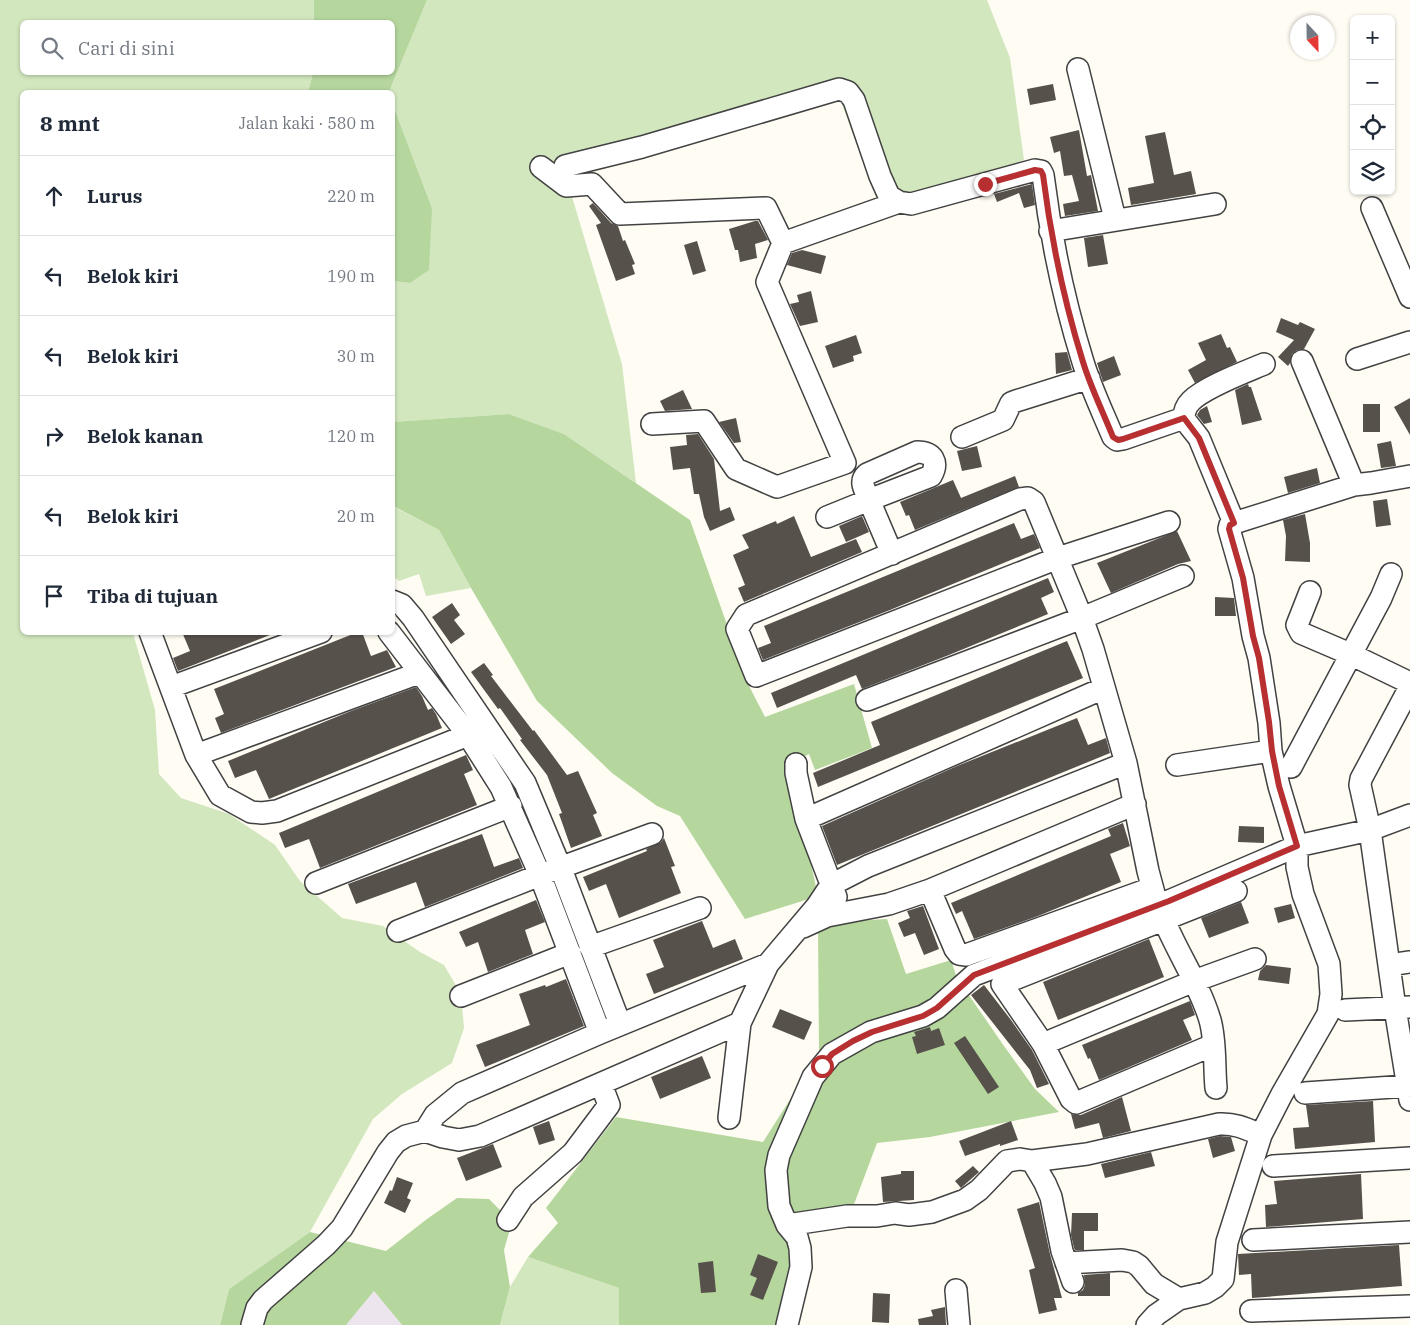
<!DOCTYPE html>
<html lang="id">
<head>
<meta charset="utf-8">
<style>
  body { margin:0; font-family:"IBM Plex Serif",serif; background:#f6f6f7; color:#1f2937 }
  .controls { position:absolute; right:15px; top:15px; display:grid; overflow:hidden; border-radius:8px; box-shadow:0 1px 4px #0004 }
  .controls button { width:45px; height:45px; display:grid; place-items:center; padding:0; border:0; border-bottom:1px solid #e0e1e3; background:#fff; color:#1f2937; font:25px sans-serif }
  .compass { position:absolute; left:1290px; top:15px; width:45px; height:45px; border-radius:50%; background:#fff; box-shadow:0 1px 4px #0004; rotate:158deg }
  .stop { position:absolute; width:15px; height:15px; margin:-11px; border:4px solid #b72f31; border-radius:50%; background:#fff }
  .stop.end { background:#b72f31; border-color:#fff; box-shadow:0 1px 5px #0008 }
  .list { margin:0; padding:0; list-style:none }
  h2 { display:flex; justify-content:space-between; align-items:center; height:65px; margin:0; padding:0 20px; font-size:21px }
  h2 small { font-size:16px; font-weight:400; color:#747a83 }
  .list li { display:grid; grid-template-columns:32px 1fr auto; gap:15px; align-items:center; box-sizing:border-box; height:80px; padding:0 20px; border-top:1px solid #e0e1e3 }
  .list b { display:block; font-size:19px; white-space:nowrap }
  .list em { font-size:16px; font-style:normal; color:#747a83 }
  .icon { flex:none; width:28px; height:28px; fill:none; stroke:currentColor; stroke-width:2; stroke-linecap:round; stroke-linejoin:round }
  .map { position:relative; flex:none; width:1410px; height:1325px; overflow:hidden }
  .search { position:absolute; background:#fff; box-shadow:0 1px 4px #0004; left:20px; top:20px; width:375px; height:55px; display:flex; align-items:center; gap:12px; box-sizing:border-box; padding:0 18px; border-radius:8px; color:#747a83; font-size:19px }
  .panel { position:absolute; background:#fff; box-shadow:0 1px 4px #0004; left:20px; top:90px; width:375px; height:545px; border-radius:8px }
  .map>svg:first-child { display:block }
  .industrial { fill:#ede5ed }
  .green { fill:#d2e7be }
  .forest { fill:#b5d79e }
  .building { fill:#57514c }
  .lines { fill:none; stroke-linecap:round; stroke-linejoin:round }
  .minor-casing { stroke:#424242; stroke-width:24 }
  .minor { stroke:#fff; stroke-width:21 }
  .route { stroke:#b72f31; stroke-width:6 }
</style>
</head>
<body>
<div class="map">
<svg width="1410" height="1325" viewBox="0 0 1410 1325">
  <rect width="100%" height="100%" fill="#fefcf3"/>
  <!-- industrial -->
  <path class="industrial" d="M374,1291l28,34h-56z"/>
  <!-- green -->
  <path class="green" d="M0,0h314v22h-292v50l291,1 -5,19h-286v540l111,1 22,77 4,64 22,24 48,16 46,31 25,36 42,37 41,8 37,26 24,13 17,29 3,34 -12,35 -50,31 -29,25 -63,113 -81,57 -9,36h-220z
    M427,0h560l23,58 14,102 -143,51 -42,-115 -272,84 55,184 14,119 -72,-49 -55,-20 -116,8v-141l17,2 22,-75 -39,-103 -1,-13h-3z
    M392,506l47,24 32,58 -45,8 -7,-22 -20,7 -6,-5z
    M528,1257l91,31v37h-119l10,-38z"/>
  <!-- forest -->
  <path class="forest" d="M314,0h113l-38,92h-81l5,-19 79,-1v-50h-78z
    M393,105l39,103 -3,62 -19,13 -17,-2z
    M509,414l55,20 126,86 58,164 17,33 89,-33 18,64 -57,22 -6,-16 -20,10 29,132 -73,23 -65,-103 -23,-10 -45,-33 -75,-72 -66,-113 -32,-58 -46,-24 -1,-84z
    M887,919l19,55 45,-14 6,18 47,68 31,43 24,23 -129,25 -53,6 -24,64 -52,13 -7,105h-175v-37l-91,-31 30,-34 -12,-15 70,-91 147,25 56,-88 -1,-125 16,-7z
    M457,1198l32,1 23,23 -8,28 6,37 -10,38h-98l-28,-34 -28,34h-126l9,-36 81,-57 76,19 41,-32z"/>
  <!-- building -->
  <path class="building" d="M1053,84l3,16 -26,5 -3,-16z
    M1079,130l8,46 4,-1 7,36 -33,5 -2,-12 16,-3 -7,-26 -8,1 -4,-25 -6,2 -4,-16z
    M1165,132l9,43 17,-4 5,23 -65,11 -3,-17 26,-5 -9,-47z
    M1032,184l3,21 -11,3 -5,-15 -22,9 -3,-8z
    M593,203l18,20 7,3 5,15 2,-1 10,24 -3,1 3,9 -19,7 -20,-56 5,-2 -12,-17z
    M755,221h3l10,19 -13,4 2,14 -17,4 -2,-12h-3l-6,-21z
    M1103,235l5,29 -20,3 -4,-29z
    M697,241l9,30 -13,4 -9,-30z
    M802,250l24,6 -5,18 -34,-9 5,-12z
    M811,291l7,31 -18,4 -10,-22 9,-2 -2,-7z
    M1281,318l17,7 2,-3 15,7 -11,20 -7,1 -5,4 -2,9 -2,3 -10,-9 16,-17 -18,-8z
    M1221,334l6,14 3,-1 7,15 -42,21 -7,-13 18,-10 -8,-17z
    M856,335l6,18 -9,3 1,5 -21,7 -8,-22z
    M1067,352l5,18 -16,4 -1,-21z
    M1114,356l7,19 -18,7 -6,-19z
    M1248,384l1,3h2l11,33 -20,5 -7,-35z
    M683,390l9,19 -27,2 -5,-10z
    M1410,398v37l-16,-28z
    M1363,404h17v28h-17z
    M1207,406l5,16 -8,2 -7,-9 3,-5z
    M736,418l5,24 -7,1 -15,-21z
    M698,434l16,25 6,52 10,-4 5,13 -25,11 -6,-14 -5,-23h-5l-4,-26 -17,2 -3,-23 17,-2 -1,-10z
    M1391,441l5,25 -15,2 -4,-24z
    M977,446l5,21 -20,4 -5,-20z
    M1317,468l3,15 -32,10 -4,-16z
    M1015,476l4,11 -104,43 -6,-15 -3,1 -6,-14 53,-22 8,18z
    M1387,499l4,26 -15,2 -3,-26z
    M1305,514l5,29v19l-25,-1 1,-25 -3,-16z
    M794,516l17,41 45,-18 6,13 -118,50 -6,-14 7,-3 -12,-30 16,-7 -7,-13 34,-14 1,3z
    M862,516l7,16 -23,10 -7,-16z
    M1014,523l7,16 13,-5 6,14 -150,62 -127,50 -5,-12 13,-5 -7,-17z
    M1177,531l14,30 -13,3 -67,29 -14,-30z
    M1048,578l6,14 -13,6 7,16 -99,41 -87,34 -6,-14 -79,33 -6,-15z
    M1215,597l19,1 2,18h-21z
    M452,603l8,12 -6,5 11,14 -14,10 -19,-27z
    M182,632h93v1l-97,38 -5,-13 17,-7z
    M358,632h4l9,24 16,-6 9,17 -175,66 -6,-15 9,-4 -10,-25z
    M1067,641l16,37 -265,109 -5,-14 67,-28 -9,-23z
    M484,663l9,12 -2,1 42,55 1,-1 33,45 11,-4 19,42 -4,2 9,21 -31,12 -12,-34 3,-1 -15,-38 -27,-35 2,-1 -22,-31 -2,1 -27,-37z
    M416,687l6,9 6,14 4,-2 4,6 6,14 -173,71 -13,-29 -21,8 -7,-17 123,-50z
    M1077,718l11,27 18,-7 4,15 -273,112 -15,-39 135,-60z
    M466,755l7,15 -9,4 13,31 -157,63 -11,-29 -24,9 -6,-15z
    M1123,823l7,23 -20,8 11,28 -83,34 -64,23 -12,-28 -6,3 -5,-11 160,-67 -3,-7z
    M1239,826l25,1v16l-26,-1z
    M482,834l12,33 25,-9 4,10 -98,39 -9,-25 -60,22 -8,-20z
    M664,838l11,28 -4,1 10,26 -62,25 -13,-34 -17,7 -6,-14 64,-26 -1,-2 15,-7z
    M536,900l9,22 -20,8 8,24 -45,18 -10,-30 -12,5 -7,-15z
    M1241,902l8,21 -40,15 -8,-20z
    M1291,904l4,14 -17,5 -4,-15z
    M923,906l16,43 -15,6 -9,-22 -11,4 -6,-14 12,-5 -3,-7z
    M702,921l11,27 22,-9 8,20 -89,35 -8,-20 18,-7 -11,-27z
    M1149,939l15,38 -106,43 -15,-38z
    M1266,965l25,3 -2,16 -31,-4 2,-9z
    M566,979l18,47 -99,41 -9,-22 54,-20 -11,-31 26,-9 1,2z
    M984,985l27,35 21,30 17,34 -12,4 -7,-18 -59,-75z
    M1190,1001l5,14 -12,5 9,20 -93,40 -9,-22 -2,1 -6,-14z
    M780,1009l32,13 -8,18 -32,-13z
    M930,1027l1,4 8,-3 6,17 -28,9 -5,-17 4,-1 -2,-4z
    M965,1036l34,51 -11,7 -34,-51z
    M702,1056l9,22 -51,21 -9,-22z
    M1122,1097l9,34 -28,7 -4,-15 -24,6 -4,-15 10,1z
    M1373,1101l2,41 -80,7 -2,-21 16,-1 -3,-22z
    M549,1121l6,19 -16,5 -6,-18z
    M1011,1121l7,19 -18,6v-2l-35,12 -6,-15z
    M1220,1136l11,1 4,14 -22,7 -5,-19z
    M493,1144l9,23 -36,14 -9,-23z
    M1151,1152l4,14 -50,12 -4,-14z
    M973,1166l6,6 -18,16 -6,-7z
    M901,1171h13v29l-31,2 -2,-25 20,-3z
    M1361,1174l2,45 -97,8 -1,-22 12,-1 -3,-23z
    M397,1177l16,6 -6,15 4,2 -6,13 -21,-10 6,-13 2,1z
    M1039,1202l11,52 12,44h-8l3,12 -18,4 -10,-44 6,-2 -18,-59z
    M1072,1213h26v18h-14v19h-9l-1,-2 -3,-13z
    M1399,1245l3,41 -150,12 -1,-24 -12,1 -1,-21z
    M758,1254l20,8 -15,38 -13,-5 7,-17 -7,-3z
    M713,1261l3,31 -15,1 -3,-30z
    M1110,1273v23h-32v-3l5,-3 2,-5 -1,-10z
    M873,1293l17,1 -1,29 -17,-1z
    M945,1307l1,18h-27l-1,-6 15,-3 -2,-6z"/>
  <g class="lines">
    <!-- minor casing -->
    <g class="minor-casing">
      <path id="minor" d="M1078,69l37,150
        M565,166l77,-19 197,-58 9,3 6,8 26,76 9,20 10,6 12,2 124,-34 6,1 2,4c8,64 21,126 40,187 8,26 20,51 30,75l4,3 6,-1 61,-21c4,7 10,13 15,20l35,85
        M541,167l25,19 26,-2 28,30 146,-6 17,35 116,-41
        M1372,208l38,89
        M1050,231l165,-27
        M1357,359l53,-17
        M1302,361l52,124
        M1184,418c0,-7 2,-12 7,-17 14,-14 54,-29 73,-37
        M652,424l52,-3 32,48 41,18 68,-24 -78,-181 16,-39
        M962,437l41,-17 8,-17 5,-2 73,-23
        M827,517l42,-17c-3,-9 -11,-18 -2,-26l50,-22c16,0 22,10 14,24l-62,24 23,54
        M1169,522l-111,36 -302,118 -19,-47 9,-14 274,-116 8,-1 6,4 48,116 101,-42
        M1310,592l-13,33 4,8 49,21 60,29
        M392,601l10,4 11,13 112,165 36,86 59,155
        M150,632l46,123 24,40 31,17 11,1 15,-2 191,-76
        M389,632l79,103 33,52 39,88 60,158
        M171,687l150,-55
        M1410,687l-49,92 -1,6 10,45 25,178 15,92
        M867,700l215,-82 11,31 33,114 22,108 7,26
        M196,755l223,-82
        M796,764v9l10,46 30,78
        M1177,765l94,-14
        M1291,767l90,-169 10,-24
        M806,819l298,-131
        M316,883l195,-77
        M930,890l25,59 4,5 7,1 186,-67
        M1162,915c14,36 37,68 48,105 6,21 4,46 6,68
        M803,927l24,-11 62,-12 41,-14 205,-86
        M398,931l142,-56 112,-41
        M590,947l110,-39
        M1389,965l21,-3
        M461,996l109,-43
        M1345,1010l65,-3
        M1043,1044l151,-63 61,-22
        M1213,1045l-137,58 -5,-4 -28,-55 -41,-60 234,-93
        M1305,1093l103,-7
        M729,1118l11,-95 28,-59 49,-58 14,-21 37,-19 258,-103
        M425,1131l10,-16 27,-22 138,-60 168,-69
        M1032,1161l13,22 6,14 11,54 11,31
        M1273,1166l137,-8
        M508,1220l15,-23 50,-44 36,-48 -8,-21
        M787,1225l60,-9h30l18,-3 14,2 23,-3 33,-12 14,-10 28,-29 13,-2 12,2 55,-7 132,-30c16,-1 28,5 42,11
        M1253,1240l157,-8
        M1066,1263l56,-3 11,2 6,4 15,18 25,15
        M956,1290l3,35
        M1251,1311l159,-5
        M252,1325l5,-17 6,-8 63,-55 16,-17 46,-76 8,-10 10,-6 19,-5 18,6 16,3 21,-4 260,-113
        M787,1325l14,-58 -1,-19 -3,-11 -10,-12 -8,-19 -3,-36 3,-15 34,-78 19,-23 39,-22 52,-16 14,-8 37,-33 195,-74 128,-55 73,-16 40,-15
        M1147,1325l9,-10 23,-16 26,-6 10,-6 8,-8 4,-37 34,-107 21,-41 46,-80 3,-20 -2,-30 -26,-70 -6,-27v-21l-18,-60 -8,-35 -2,-28 -10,-65 -6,-22 -10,-58 -14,-49 1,-4 4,-2 120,-38 17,-2 39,-7"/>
    </g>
    <!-- minor -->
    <use href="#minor" class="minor"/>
  </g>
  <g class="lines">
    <!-- route -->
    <path class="route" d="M822,1066l10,-12 21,-13 19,-9 51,-16 14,-8 37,-33 195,-74 128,-55 -18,-60 -7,-35 -3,-29 -10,-64 -6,-22 -10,-58 -14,-49 1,-4 4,-2 -35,-85 -15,-20 -61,21 -5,1 -5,-3c-10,-25 -22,-49 -30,-75 -19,-61 -32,-123 -40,-187l-2,-4 -6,-1 -50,14"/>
  </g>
</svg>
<div class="controls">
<button>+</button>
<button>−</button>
<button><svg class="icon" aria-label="locate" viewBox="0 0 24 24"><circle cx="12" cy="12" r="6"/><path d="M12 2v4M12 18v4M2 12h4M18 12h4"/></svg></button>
<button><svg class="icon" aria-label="layers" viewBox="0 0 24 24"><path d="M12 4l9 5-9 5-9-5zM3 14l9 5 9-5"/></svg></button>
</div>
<svg class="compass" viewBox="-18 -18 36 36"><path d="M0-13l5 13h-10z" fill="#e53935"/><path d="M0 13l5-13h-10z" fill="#747a83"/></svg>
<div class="stop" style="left:822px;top:1066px"></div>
<div class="stop end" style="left:985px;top:184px"></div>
<div class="search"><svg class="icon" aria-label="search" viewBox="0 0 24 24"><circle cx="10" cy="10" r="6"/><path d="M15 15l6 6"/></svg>Cari di sini</div>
<section class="panel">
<h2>8 mnt<small>Jalan kaki · 580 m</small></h2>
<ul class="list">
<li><svg class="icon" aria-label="ahead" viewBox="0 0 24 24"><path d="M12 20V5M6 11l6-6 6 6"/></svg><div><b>Lurus</b></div><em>220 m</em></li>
<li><svg class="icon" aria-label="left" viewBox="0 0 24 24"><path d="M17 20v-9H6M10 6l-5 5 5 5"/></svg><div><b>Belok kiri</b></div><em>190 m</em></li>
<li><svg class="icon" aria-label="left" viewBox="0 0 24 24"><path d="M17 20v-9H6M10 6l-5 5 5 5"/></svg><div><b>Belok kiri</b></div><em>30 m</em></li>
<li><svg class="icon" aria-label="right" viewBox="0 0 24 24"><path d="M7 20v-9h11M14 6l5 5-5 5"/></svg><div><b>Belok kanan</b></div><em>120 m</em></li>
<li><svg class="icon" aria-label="left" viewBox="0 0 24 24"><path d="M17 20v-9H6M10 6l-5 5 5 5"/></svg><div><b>Belok kiri</b></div><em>20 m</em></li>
<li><svg class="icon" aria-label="arrive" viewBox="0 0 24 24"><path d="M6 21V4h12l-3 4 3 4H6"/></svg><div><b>Tiba di tujuan</b></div></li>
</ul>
</section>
</div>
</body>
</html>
